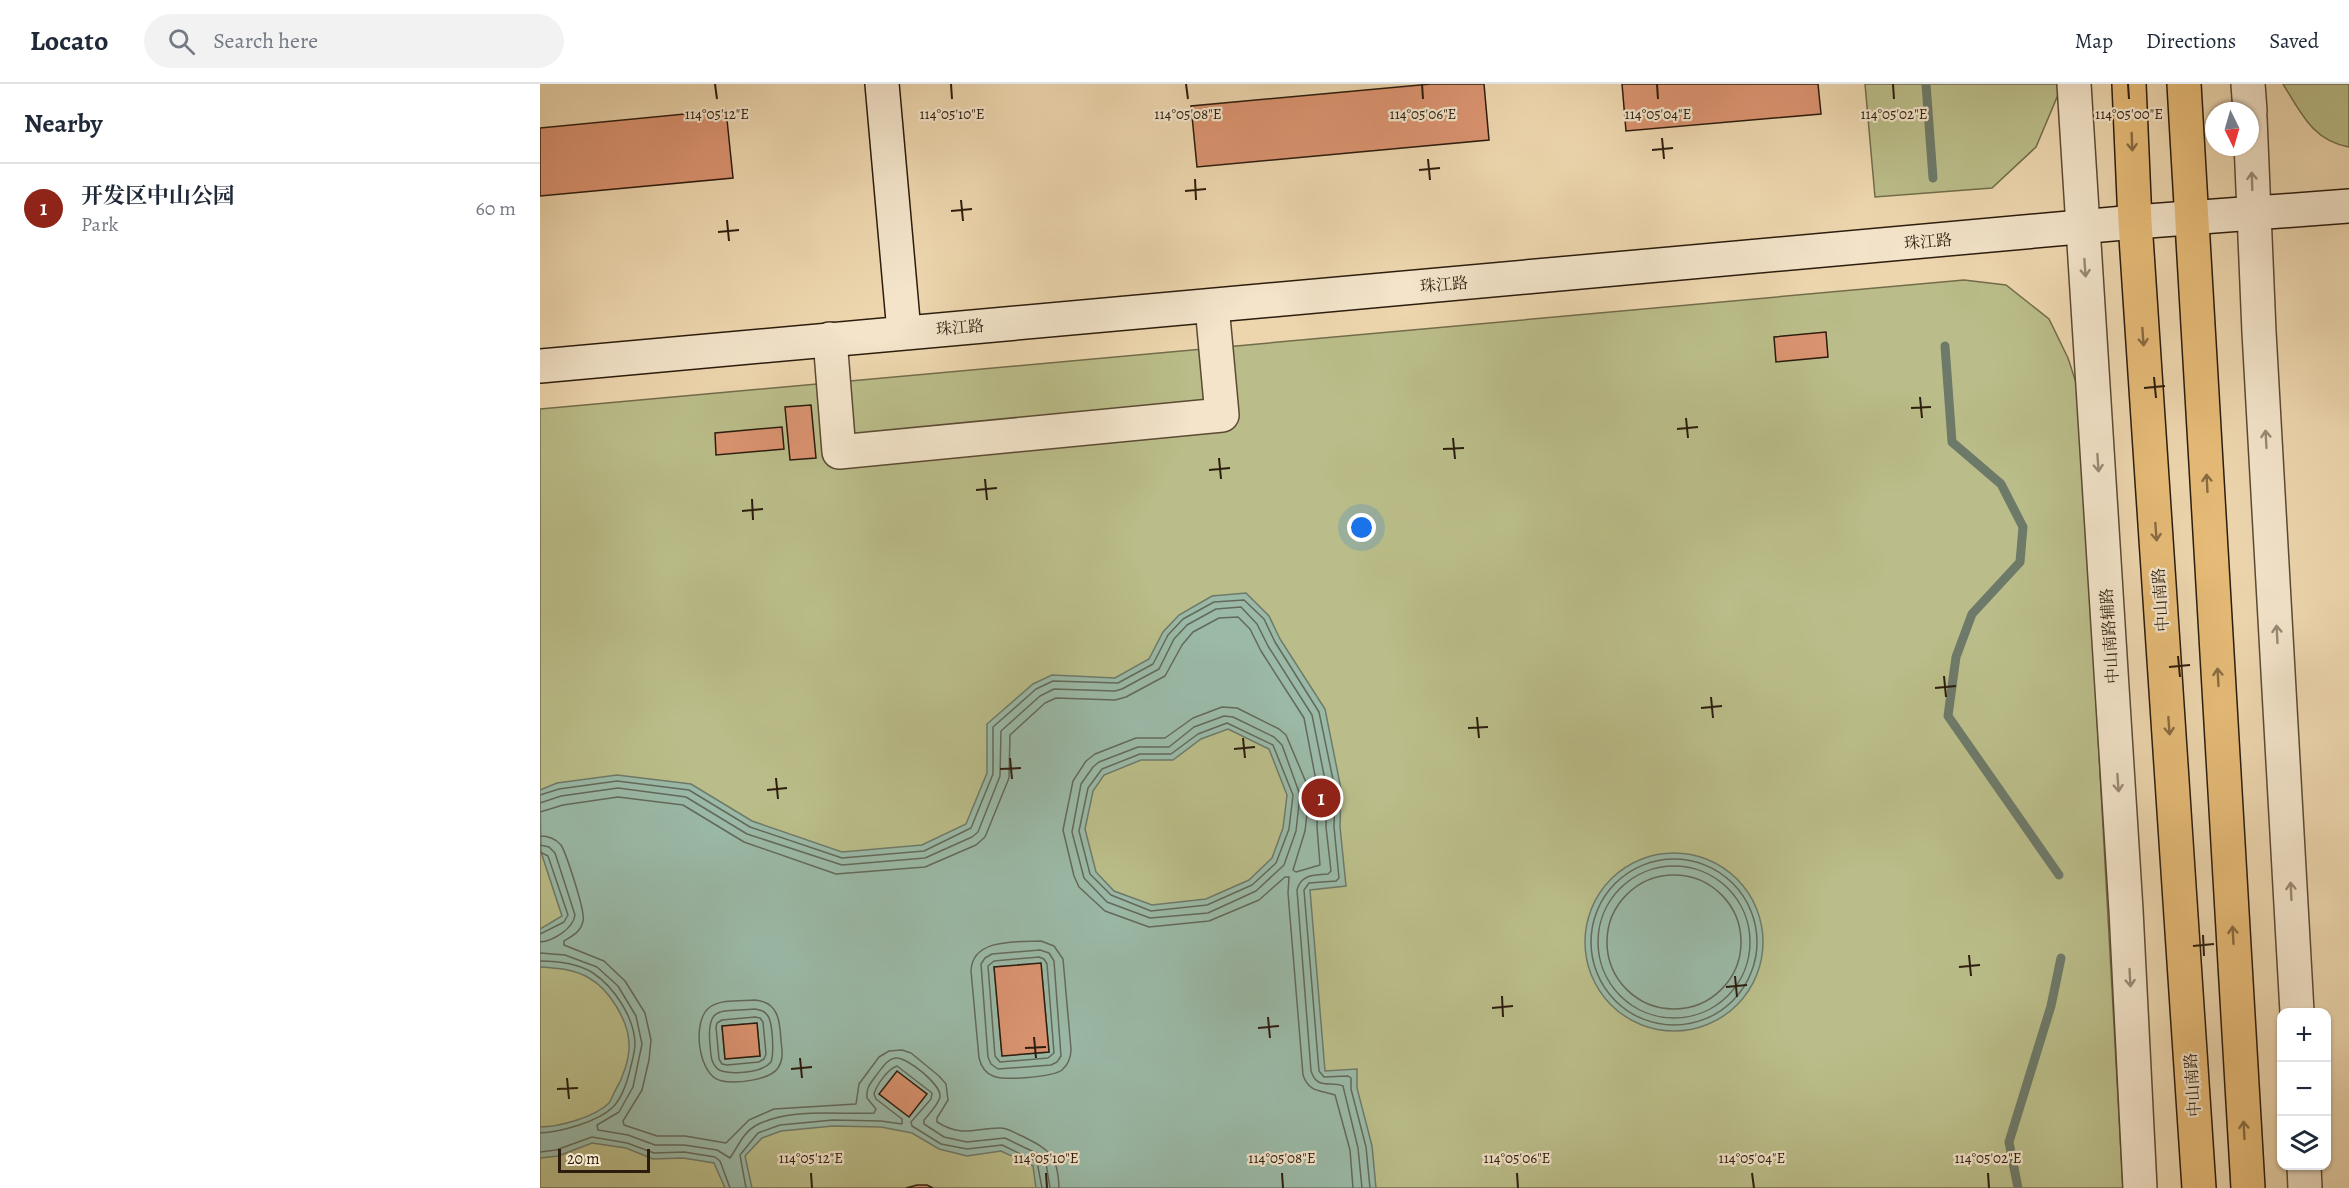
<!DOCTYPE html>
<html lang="en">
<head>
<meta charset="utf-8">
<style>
  body { margin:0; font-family:Alegreya,"Noto Serif SC",serif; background:#f2f2f3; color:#1f2937 }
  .controls { position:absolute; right:18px; bottom:18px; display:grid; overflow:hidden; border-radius:12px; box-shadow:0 2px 4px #0004 }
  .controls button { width:54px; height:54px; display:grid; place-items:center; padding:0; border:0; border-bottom:2px solid #e0e1e3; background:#fff; color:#1f2937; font:30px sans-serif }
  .compass { position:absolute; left:1665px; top:18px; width:54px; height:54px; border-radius:50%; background:#fff; box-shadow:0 2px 4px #0004; rotate:175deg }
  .scale { position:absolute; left:18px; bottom:15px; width:92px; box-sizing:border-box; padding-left:6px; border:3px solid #2c1c0d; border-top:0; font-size:16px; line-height:21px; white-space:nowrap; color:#2c1c0d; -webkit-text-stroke:4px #f3e4ca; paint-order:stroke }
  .you { position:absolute; left:822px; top:444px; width:21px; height:21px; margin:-15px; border:4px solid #fff; border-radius:50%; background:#1a73e8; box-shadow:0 0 0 9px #1a73e833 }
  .badge { display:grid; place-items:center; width:39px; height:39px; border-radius:50%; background:#8f2418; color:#fff; font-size:20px; font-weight:700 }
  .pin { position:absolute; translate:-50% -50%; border:3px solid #fff; box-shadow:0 2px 6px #0006 }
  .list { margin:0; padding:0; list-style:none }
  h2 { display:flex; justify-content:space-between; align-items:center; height:78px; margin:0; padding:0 24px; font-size:26px }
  h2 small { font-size:20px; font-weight:400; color:#747a83 }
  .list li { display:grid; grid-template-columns:39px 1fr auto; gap:18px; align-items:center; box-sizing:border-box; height:90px; padding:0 24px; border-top:2px solid #e0e1e3 }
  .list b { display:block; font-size:22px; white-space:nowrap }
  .list p { margin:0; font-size:20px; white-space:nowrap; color:#747a83 }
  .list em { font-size:20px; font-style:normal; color:#747a83 }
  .icon { flex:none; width:33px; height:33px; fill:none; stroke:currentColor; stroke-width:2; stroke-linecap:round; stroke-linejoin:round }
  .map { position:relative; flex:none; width:1809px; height:1104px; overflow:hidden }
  header { display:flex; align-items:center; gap:36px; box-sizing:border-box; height:84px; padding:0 30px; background:#fff; border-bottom:2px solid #e0e1e3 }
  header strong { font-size:28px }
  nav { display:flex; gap:33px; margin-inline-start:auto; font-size:21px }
  .search { width:420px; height:54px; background:#f2f2f3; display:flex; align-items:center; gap:15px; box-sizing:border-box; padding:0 21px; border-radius:33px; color:#747a83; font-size:22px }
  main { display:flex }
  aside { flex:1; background:#fff }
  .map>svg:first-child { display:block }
  .green { fill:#babd89; stroke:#736c4b; stroke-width:1.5 }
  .water { fill:#9ab9a7; stroke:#6e7a69; stroke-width:1.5; fill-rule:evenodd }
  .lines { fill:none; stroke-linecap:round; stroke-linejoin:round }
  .shore { stroke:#636a5a; stroke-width:1.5 }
  .stream { stroke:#6e7a69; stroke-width:9 }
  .building { fill:#da9370; stroke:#2c1c0d; stroke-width:1.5 }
  .street-casing { stroke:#5c4a35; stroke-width:36 }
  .secondary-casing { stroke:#2c1c0d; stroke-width:36 }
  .primary-casing { stroke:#2c1c0d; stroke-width:36 }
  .street { stroke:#f3e4ca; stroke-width:33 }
  .secondary { stroke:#f3e4ca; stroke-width:33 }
  .primary { stroke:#e6bb77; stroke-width:33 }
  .oneway { stroke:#896c42 }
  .oneway2 { stroke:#998a75 }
  .ticks { fill:none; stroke:#2c1c0d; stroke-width:2 }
  .labels { text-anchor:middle; stroke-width:4.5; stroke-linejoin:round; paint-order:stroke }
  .street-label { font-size:16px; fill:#2c1c0d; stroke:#f3e4ca }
  .ticks-label { font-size:15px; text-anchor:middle; fill:#2c1c0d; stroke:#f3e4ca; stroke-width:4.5; stroke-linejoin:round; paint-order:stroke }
</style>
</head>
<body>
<header>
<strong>Locato</strong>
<div class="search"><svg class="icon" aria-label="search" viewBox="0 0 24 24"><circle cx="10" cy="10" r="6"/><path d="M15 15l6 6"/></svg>Search here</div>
<nav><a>Map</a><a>Directions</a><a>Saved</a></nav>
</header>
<main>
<aside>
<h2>Nearby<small></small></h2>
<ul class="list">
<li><span class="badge">1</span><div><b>开发区中山公园</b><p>Park</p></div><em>60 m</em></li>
</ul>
</aside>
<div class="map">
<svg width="1809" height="1104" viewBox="0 0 1809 1104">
  <rect width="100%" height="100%" fill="#edd6ae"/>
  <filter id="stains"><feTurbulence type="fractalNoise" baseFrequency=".00333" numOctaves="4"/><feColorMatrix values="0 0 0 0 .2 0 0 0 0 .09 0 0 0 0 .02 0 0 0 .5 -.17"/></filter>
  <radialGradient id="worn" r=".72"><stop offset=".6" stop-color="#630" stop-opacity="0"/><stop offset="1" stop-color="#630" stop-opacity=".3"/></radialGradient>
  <!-- green -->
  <path class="green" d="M1325,0h195v6l-24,57 -44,41 -117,9z
    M1743,0h66v63c-36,-6 -48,-34 -66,-63z
    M1424,196l42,5 43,34 19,39 11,34 44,796h-1583v-779z"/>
  <!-- water -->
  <path class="water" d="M706,509l23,23 11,23 45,70 16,80 -1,38 6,59 -36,4 15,181 32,-2v19l15,58 4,42h-340l-3,-22 -32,-15 -34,5 -28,-7 -27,-16 -31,-6 -48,-1 -52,5 -19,7 -17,18 7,32h-27l-11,-25 -31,-5 -30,1 -27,-11 -34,-5 -34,13 -18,2v-31c19,0 55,-10 69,-24 2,-3 4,-8 6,-12 8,-13 15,-33 14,-48 -1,-23 -20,-54 -40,-65 -15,-9 -33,-10 -49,-11v-38l22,-13 -21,-64 -1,-62 17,-7 60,-8 74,9 61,37 90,31 80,-7 44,-21 21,-51v-49l46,-40 19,-9 63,3 34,-19 14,-27 16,-17 33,-19zM688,645l41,20 18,46 -4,33 -11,30 -23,22 -43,19 -54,6 -38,-14 -18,-19 -11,-43 8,-38 11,-16 37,-15h32l28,-21zM501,880l8,88 -47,4 -8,-89zM217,939l3,33 -35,3 -3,-33z
    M1045 858a89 89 0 1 1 178 0a89 89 0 1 1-178 0Z"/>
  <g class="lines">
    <!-- shore -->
    <path class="shore" d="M684,632l9,1 41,20 8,8 18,50 -4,36 -12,34 -28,26 -48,22 -58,5 -43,-16 -23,-24 -12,-46 9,-48 12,-17 6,-5 39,-15h31l25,-20z
      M687,639l46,22 20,50 -4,34 -13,34 -24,22 -45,20 -56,6 -40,-16 -21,-21 -11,-43 9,-43 14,-19 38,-15h31l27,-20z
      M0,711l19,-6 58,-8 72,9 61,37 92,31 82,-7 47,-23 22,-54v-47l43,-38 17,-8 65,2 35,-19 15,-29 15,-16 31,-17 30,-2 20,19 11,23 44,70 16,77 -1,38 5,51 -3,3 -27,2 -5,7 15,181 5,6 24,-1 3,2v11l15,58 4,41
      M0,719l21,-7 57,-8 68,9 61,37 95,31 83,-7 47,-21 6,-5 22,-56 1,-45 39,-35 14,-7 61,2 7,-2 37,-20 15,-30 13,-14 29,-16 25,-2 16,17 11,22 44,69 15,75 -1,37 5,44 -3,3c-13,1 -27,0 -31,16l14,181c6,19 19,10 32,15l15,62 4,40
      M0,728l23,-7 55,-8 65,8 61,37 92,32 89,-7 51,-22 9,-8 24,-59 1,-43 35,-32 11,-5 59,2 11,-3 39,-21 17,-31 11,-13 26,-14 19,-1 12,12 11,22 43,67 14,73 -1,36 3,38 -24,7 -3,-2 12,-39 4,-34 -1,-10 -22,-52 -7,-6 -42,-21 -15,-1 -29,11 -28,20h-29l-41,16 -9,7 -13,20 -10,49 11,46 5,11 26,24 44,16 60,-6 50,-21 26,-23h4l-1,16 15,182c6,18 18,15 32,20l15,55 3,38
      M0,752c8,0 15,2 21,9 5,8 25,68 22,76 -2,11 -11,15 -19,20v4l40,16 21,20 20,32 6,27 -2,20 -7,30 -19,31 1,4 33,11h28l41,7 23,-23 25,-11 82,-5 3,-20 20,-27 10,-6 13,-1 9,3 28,23 7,8 2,16 -11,18v4c26,16 37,6 63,6 8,0 15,5 22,8 28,14 36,19 37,52
      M0,761l9,2 6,6 20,62c-2,14 -22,26 -35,27
      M0,768l8,4 20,59 -4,7 -24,12
      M1051 858a83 83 0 1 1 166 0a83 83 0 1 1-166 0Z
      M1058 858a76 76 0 1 1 152 0a76 76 0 1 1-152 0Z
      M1067 858a67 67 0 1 1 134 0a67 67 0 1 1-134 0Z
      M501,857l13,5 9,13 8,90c0,8 -2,15 -9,21 -9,7 -59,11 -69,6 -8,-3 -12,-10 -14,-18l-8,-87c1,-33 46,-29 70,-30z
      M500,866l9,3 5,8 7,95 -4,6 -6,3 -53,4 -7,-5 -3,-7 -7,-93 4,-6 7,-4z
      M0,869l25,2 32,12 21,19 18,30 6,28 -9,43 -14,25 -22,13 1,5 30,5 27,10h29l33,5 13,8c7,-10 13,-25 25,-32 33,-19 83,-11 119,-13l2,-4 -9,-11c-1,-10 3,-14 8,-21 6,-7 11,-18 21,-19 11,-1 46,27 44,39 -2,8 -11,17 -16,23v4l20,13 23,5 38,-4 33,16 8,9 4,25
      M499,873l5,2 3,5 7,89 -6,5 -48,4 -5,-6 -7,-90 6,-5z
      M0,877c17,0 39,3 53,12 21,14 41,44 42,70 0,9 -3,18 -5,27 -3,12 -8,28 -17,37 -15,15 -53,25 -73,26
      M215,916c24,2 25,22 26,41 1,9 3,18 -3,27 -8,12 -42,16 -56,13 -24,-4 -31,-61 -12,-74 11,-8 31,-6 45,-7z
      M215,925c6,1 10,2 13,7 5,8 6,38 3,46 -9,11 -39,13 -52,8 -9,-7 -8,-16 -9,-26 -4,-40 12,-32 45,-35z
      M215,933l5,1 3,4 3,32 -2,5 -5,3 -32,3 -5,-1 -3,-5 -3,-32 1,-4 5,-3z
      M0,1068l16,-2 36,-13 35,6 27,10 30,-1 31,5 5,4 10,27
      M206,1104l-6,-33 18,-22 22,-8 53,-5 48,1 21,3v-5l-26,-20 -2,-5c3,-10 14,-25 23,-28l35,27 -1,6 -20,23 1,4 29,18 26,5 35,-4 35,17 5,26"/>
    <!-- stream -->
    <path class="stream" d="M1386,0l7,94
      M1405,262l7,96 49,42 22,43 -3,35 -48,52 -16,43 -8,59 111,159
      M1478,1104l-9,-46 42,-136 10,-48"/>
  </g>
  <!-- building -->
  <path class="building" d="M891,0h53l5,56 -292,27 -6,-61z
    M1082,0h196l3,30 -195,17z
    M186,26l7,68 -193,18v-68z
    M1286,248l2,25 -52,5 -2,-25z
    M271,321l5,53 -26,2 -5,-53z
    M242,343l2,22 -68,6 -1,-22z
    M501,879l8,89 -47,4 -8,-89z
    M217,939l3,33 -35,3 -3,-33z
    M357,987l30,23 -18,23 -30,-23z
    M377,1101h10l6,3h-27z"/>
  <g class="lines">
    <!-- street casing -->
    <g class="street-casing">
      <path id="street" d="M1534,0l52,826 14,278
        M1708,0l2,27
        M1710,34l9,214 38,680
        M290,255l9,113 383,-37 -10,-109
        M1764,1082l1,22"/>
    </g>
    <!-- secondary casing -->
    <g class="secondary-casing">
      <path id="secondary" d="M342,0l22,248
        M0,282l1595,-144 214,-16"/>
    </g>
    <!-- primary casing -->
    <g class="primary-casing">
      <path id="primary" d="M1589,0l6,138 64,966
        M1644,0l64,1104"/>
    </g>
    <!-- street -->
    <use href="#street" class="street"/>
    <!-- secondary -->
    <use href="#secondary" class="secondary"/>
    <!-- primary -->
    <use href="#primary" class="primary"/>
  </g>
  <!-- one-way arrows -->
  <defs><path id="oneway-shaft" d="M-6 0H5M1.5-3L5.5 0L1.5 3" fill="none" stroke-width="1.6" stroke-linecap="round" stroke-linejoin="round" transform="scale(1.5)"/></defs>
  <g class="oneway">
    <use href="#oneway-shaft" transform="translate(1592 58) rotate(88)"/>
    <use href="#oneway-shaft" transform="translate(1603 253) rotate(86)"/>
    <use href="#oneway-shaft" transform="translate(1667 399) rotate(-93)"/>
    <use href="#oneway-shaft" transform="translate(1616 448) rotate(86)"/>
    <use href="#oneway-shaft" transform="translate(1678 593) rotate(-93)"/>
    <use href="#oneway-shaft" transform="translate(1629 642) rotate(86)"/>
    <use href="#oneway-shaft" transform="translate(1693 851) rotate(-93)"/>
    <use href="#oneway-shaft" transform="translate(1704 1046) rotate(-93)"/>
  </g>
  <g class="oneway2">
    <use href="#oneway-shaft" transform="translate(1712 97) rotate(-92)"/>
    <use href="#oneway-shaft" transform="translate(1545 184) rotate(86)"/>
    <use href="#oneway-shaft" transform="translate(1726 355) rotate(-93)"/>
    <use href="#oneway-shaft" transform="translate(1558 379) rotate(86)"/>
    <use href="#oneway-shaft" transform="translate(1737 550) rotate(-93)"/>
    <use href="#oneway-shaft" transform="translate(1578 699) rotate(86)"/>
    <use href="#oneway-shaft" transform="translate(1751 807) rotate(-93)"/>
    <use href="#oneway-shaft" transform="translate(1590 894) rotate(87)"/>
  </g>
  <!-- ticks -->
  <path class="ticks" d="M175,0l2,15M411,0l1,15M646,0l2,15M882,0l1,15M1117,0l1,15M1353,0l1,15M1588,0l1,15M1122,54l2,21M1112,66l21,-2M888,75l2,21M879,86l21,-2M655,95l1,21M645,107l21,-2M421,116l2,21M411,127l21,-2M187,136l2,21M178,148l21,-2M1614,293l2,21M1604,304l21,-2M1380,313l2,21M1371,324l20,-1M1146,334l2,20M1137,345l21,-2M913,354l2,21M903,365l21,-1M679,374l2,21M669,386l21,-2M445,395l2,21M436,406l21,-2M212,415l1,21M202,427l21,-2M1638,572l2,21M1629,583l21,-2M1404,592l2,21M1395,604l21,-2M1171,613l2,21M1161,624l21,-2M937,633l2,21M928,644l20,-1M703,654l2,20M694,665l21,-2M470,674l2,21M460,685l21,-1M236,694l2,21M227,706l20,-2M1663,851l1,21M1653,862l21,-2M1429,871l2,21M1419,883l21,-2M1195,892l2,21M1186,903l21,-2M962,912l1,21M952,924l21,-2M728,933l2,21M718,944l21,-2M494,953l2,21M485,964l21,-1M260,974l2,20M251,985l21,-2M27,994l2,21M17,1005l21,-1M271,1089l1,15M506,1089l1,15M742,1089l1,15M977,1089l1,15M1212,1089l2,15M1448,1089l1,15"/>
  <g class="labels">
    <!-- street labels -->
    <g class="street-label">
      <text transform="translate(1388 157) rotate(-5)" y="6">珠江路</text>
      <text transform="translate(904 200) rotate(-5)" y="6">珠江路</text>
      <text transform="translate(420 243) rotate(-5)" y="6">珠江路</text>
      <text transform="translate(1620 516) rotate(-94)" y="6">中山南路</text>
      <text transform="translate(1569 552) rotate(-94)" y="6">中山南路辅路</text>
      <text transform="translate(1652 1001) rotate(-94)" y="6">中山南路</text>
    </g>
  </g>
  <g class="ticks-label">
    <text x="177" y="35">114°05'12"E</text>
    <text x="412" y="35">114°05'10"E</text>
    <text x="648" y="35">114°05'08"E</text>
    <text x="883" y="35">114°05'06"E</text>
    <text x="1118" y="35">114°05'04"E</text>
    <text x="1354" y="35">114°05'02"E</text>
    <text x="1589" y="35">114°05'00"E</text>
    <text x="271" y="1079">114°05'12"E</text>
    <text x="506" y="1079">114°05'10"E</text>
    <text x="742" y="1079">114°05'08"E</text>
    <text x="977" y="1079">114°05'06"E</text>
    <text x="1212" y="1079">114°05'04"E</text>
    <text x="1448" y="1079">114°05'02"E</text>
  </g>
  <rect width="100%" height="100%" filter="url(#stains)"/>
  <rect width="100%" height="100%" fill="url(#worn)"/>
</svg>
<div class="controls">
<button>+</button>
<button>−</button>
<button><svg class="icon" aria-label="layers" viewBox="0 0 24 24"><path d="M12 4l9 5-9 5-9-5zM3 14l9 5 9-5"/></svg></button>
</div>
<svg class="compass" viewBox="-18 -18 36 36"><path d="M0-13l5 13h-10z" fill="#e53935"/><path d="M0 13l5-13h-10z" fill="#747a83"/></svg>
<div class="scale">20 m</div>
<div class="you"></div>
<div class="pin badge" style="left:781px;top:714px">1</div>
</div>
</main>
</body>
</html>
